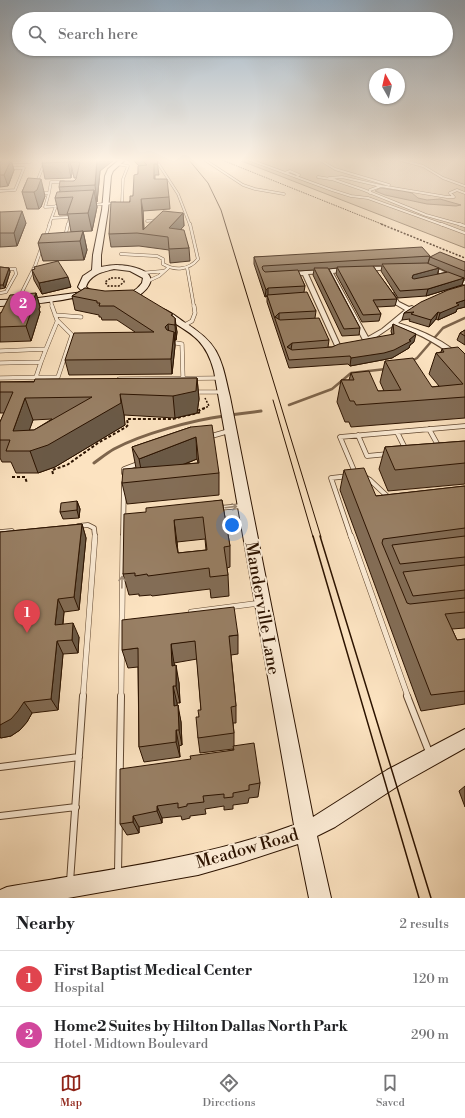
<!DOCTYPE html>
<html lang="en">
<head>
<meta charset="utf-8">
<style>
  body { margin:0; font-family:"Libre Bodoni",serif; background:#f2f2f2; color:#202124 }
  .compass { position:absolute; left:369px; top:68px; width:36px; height:36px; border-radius:50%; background:#fff; box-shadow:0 1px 3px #0004; rotate:352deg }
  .you { position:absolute; left:232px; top:525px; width:14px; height:14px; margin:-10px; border:3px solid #fff; border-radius:50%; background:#1a73e8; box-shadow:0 0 0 6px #1a73e833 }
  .badge { display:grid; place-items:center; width:26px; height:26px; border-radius:50%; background:#8f2418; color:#fff; font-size:13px; font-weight:700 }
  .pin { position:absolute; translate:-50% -33px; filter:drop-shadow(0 1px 2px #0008) }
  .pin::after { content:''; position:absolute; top:21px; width:14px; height:12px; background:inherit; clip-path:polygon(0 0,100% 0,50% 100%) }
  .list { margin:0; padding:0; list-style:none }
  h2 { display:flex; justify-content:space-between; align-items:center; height:52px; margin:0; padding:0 16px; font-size:17px }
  h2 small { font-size:13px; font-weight:400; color:#757577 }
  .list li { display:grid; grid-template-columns:26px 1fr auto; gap:12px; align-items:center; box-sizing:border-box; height:56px; padding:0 16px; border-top:1px solid #e0e0e0 }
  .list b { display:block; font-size:15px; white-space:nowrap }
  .list p { margin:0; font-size:13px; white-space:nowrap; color:#757577 }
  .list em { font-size:13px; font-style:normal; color:#757577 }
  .icon { flex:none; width:22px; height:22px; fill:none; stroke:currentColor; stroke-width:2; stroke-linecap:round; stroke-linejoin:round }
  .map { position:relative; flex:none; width:465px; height:898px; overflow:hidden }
  .search { position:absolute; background:#fff; box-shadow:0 1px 3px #0004; left:12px; right:12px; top:12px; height:44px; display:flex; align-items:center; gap:10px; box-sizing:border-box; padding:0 14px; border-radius:22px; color:#757577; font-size:15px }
  .sheet { height:164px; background:#fff }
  nav { display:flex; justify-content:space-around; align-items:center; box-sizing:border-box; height:56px; border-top:1px solid #e0e0e0; background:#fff; font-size:11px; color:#757577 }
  nav a { display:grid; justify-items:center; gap:2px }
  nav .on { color:#8f2418 }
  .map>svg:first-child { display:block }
  .green { fill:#d9c0a0; stroke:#826a50 }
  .water { fill:#b59c7f; stroke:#7e654c }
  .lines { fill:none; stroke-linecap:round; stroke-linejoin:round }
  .stream-far1 { stroke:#7e654c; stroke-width:2.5 }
  .stream { stroke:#7e654c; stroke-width:3 }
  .lane-far5-casing { stroke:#604730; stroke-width:3 }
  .lane-far4-casing { stroke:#604730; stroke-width:3.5 }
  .lane-far3-casing { stroke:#604730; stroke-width:4.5 }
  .lane-far2-casing { stroke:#604730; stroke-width:5.5 }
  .lane-far1-casing { stroke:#604730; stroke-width:6 }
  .lane-casing { stroke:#604730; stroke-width:8 }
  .street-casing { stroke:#604730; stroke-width:2 }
  .secondary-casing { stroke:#2c1300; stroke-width:2 }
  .path-far2 { stroke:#2c1300; stroke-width:1; stroke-dasharray:1.5 1; stroke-linecap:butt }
  .path-far1 { stroke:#2c1300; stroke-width:1.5; stroke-dasharray:2 1.5; stroke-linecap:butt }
  .path { stroke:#2c1300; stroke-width:2; stroke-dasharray:3 2; stroke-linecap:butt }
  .lane-far5 { stroke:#fdedd7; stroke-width:2 }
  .lane-far4 { stroke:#fdedd7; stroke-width:2.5 }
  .lane-far3 { stroke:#fdedd7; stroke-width:3.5 }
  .lane-far2 { stroke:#fdedd7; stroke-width:4 }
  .lane-far1 { stroke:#fdedd7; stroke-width:5 }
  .lane { stroke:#fdedd7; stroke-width:6 }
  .street { fill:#fdedd7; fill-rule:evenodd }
  .secondary { fill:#fdedd7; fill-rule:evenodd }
  .tram-far1 { stroke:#2c1300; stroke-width:1 }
  .tram { stroke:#2c1300; stroke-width:1.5 }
  .wall { fill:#836d56; stroke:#2c1300; fill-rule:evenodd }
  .shaded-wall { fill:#6a5946; stroke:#2c1300 }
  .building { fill:#987f64; stroke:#2c1300; fill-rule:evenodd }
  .oneway { stroke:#9f8b76 }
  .labels { text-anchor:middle; stroke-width:4; stroke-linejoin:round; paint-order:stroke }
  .near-street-label { font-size:17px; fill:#2c1300; stroke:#fdedd7 }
</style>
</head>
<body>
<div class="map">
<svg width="465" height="898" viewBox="0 0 465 898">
  <rect width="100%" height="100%" fill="#fce3c1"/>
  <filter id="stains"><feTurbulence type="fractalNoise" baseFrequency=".005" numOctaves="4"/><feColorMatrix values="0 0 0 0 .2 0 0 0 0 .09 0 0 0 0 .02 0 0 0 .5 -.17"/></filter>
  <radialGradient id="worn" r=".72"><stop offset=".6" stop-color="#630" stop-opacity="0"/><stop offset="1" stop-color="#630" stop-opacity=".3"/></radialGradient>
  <!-- green -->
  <path class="green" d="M239,160h226v88z"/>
  <!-- water -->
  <path class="water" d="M380,188l22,3 10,2 6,5 9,2 13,-1 21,6 -5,1 -29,-2 -42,-9 -10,-4z"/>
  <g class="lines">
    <!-- stream-far1 -->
    <path class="stream-far1" d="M412,361l5,-3 26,-30 22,-10
      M289,405l43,-16 19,-16 35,-4"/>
    <!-- stream -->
    <path class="stream" d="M230,415l31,-4
      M94,463c7,-5 13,-10 20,-14 28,-15 79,-29 110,-33"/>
    <!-- lane-far5 casing -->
    <g class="lane-far5-casing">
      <path id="lane-far5" d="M156,160l22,34 12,31
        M205,160l38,25 12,4 29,5
        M250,160l82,30 19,6 17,2 75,27
        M320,160l15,9 54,16
        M401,160l22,6 20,12 22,8
        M0,163l30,-1 1,-2
        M117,164l11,2 -5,13 -1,24
        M0,168h24l-9,22 -15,1
        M285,173l5,-2 9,4 -3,2
        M318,177l12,2
        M36,184l8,-20h2
        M381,186l-39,-9 -13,1 35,12 62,25 36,10
        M39,193h10l-4,14 16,-1
        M49,193l2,-11h13
        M370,193v-3l11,-4 66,11h7l-4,-4 7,-3 8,3
        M92,205l23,-2
        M52,218l18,-1 -2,8
        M147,221l11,-1
        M49,225l7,-19"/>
    </g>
    <!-- lane-far4 casing -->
    <g class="lane-far4-casing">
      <path id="lane-far4" d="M441,224l24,9
        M459,224l6,2
        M65,237l3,-13
        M45,238l5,-14
        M121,254l36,2 6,3v5c12,7 26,6 35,-5l-8,-35
        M187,267l7,40
        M0,269h15l1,5 -10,18 -6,1
        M142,273l22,-2
        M146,282l13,-6 9,-8
        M19,298l16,-32 7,-20
        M51,299l1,8"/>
    </g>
    <!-- lane-far3 casing -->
    <g class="lane-far3-casing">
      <path id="lane-far3" d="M55,315l26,2
        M183,326l9,-5 3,-8 -1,-7
        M170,342l12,2 1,34
        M0,351l46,-2 11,-27
        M0,363l41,-1 5,-13
        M36,377l5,-15
        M0,378l58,-1 14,-42 -15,-15 -5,-14
        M119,379l101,-1
        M194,392h29"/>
    </g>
    <!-- lane-far2 casing -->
    <g class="lane-far2-casing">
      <path id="lane-far2" d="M429,429l10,18
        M397,432l9,18
        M358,435l9,21 21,-2
        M208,437l21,-6
        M124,473v-4l16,-6
        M356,475l-16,-38 125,-11
        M349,476l-18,2 20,59
        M363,476l7,4 18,17
        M219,508l23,-2
        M78,526l10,-1 6,3 1,9
        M0,532l12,-1
        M123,537l1,-54"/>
    </g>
    <!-- lane-far1 casing -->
    <g class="lane-far1-casing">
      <path id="lane-far1" d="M351,536l57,161
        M191,612l69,-9
        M83,697l12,-161
        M121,697l2,-161"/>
    </g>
    <!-- lane casing -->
    <g class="lane-casing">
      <path id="lane" d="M407,696l22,56
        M0,767l79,-10
        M0,816l76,-9
        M118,873l3,-177
        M70,882l13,-186"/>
    </g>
    <!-- street casing -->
    <g class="street-casing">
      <path id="street" d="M392,266l2,1v2l-30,2 -3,-2 3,-2z
        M427,266h4l34,15v4l-38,-17z
        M346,268l3,2 -1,1 -15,2 35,64 14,-8 23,-19 -10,-6 -7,-10 5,-1 6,9 10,5 3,-1 3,2 -17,15c25,8 48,18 67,37v6l-2,-1c-20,-19 -42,-31 -69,-40l-25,17h-6l-1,-1 1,-1 -35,-67 -20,1 33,73 -1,1h-4l-33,-73 -13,1 -3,-2 3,-2z"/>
    </g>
    <!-- secondary casing -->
    <g class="secondary-casing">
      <path id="secondary" d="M119,160h6l-12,11 -2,5 -3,34 -7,45v12c5,-1 10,-2 15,-2 9,0 42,4 33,20 -8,15 -30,18 -46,16 -5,-1 -10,-4 -15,-4 -10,-1 -23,3 -33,4 -19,3 -36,4 -55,5v-6l31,-1 52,-7 -5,-5 5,-11 9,-6 1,-15 9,-45 3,-34 3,-7zM114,269l16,2 13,7 -1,5c-12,17 -41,18 -56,4 4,-13 17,-15 28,-18z
        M163,309c7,2 15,9 21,13 36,22 37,36 46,75l83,420 74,-47 78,-41v19l-64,36 -66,43 -18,9 14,62h-22l-11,-54 -58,19 -42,12 -130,23h-68v-8l7,-3c96,-17 195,-28 287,-62l-80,-454c-9,-35 -27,-39 -54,-57l-1,-2z"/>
    </g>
    <!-- path-far2 -->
    <path class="path-far2" d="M222,160l162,65"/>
    <!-- path-far1 -->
    <path class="path-far1" d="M381,224l84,34
      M111,278h9l4,2v2l-5,4h-11l-3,-4z
      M203,409l6,-3 -4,-8"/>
    <!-- path -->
    <path class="path" d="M53,474l-1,-4 15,-5 31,-22 28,-16 2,-2 -1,-6h46l28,-7 -2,-2 6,-2
      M12,477h13l2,6"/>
    <!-- lane-far5 -->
    <use href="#lane-far5" class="lane-far5"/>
    <!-- lane-far4 -->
    <use href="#lane-far4" class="lane-far4"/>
    <!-- lane-far3 -->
    <use href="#lane-far3" class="lane-far3"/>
    <!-- lane-far2 -->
    <use href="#lane-far2" class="lane-far2"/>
    <!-- lane-far1 -->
    <use href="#lane-far1" class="lane-far1"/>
    <!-- lane -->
    <use href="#lane" class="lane"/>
    <!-- street -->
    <use href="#street" class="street"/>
    <!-- secondary -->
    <use href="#secondary" class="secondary"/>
    <!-- tram-far1 -->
    <path class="tram-far1" d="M189,160l19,23 13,27 100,327
      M273,400l40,137"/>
    <!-- tram -->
    <path class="tram" d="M313,536l106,362
      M320,536l111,362"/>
  </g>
  <!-- wall -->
  <path class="wall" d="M0,160h20h-9l3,10 -6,16 -8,1z
    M72,160v1l2,-1 26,11 -3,31h-1l1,5 -5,24 -21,1 -3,-17h-9l-4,-17 5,-7 -1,-4 15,-6 3,-3h-3l-2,-10h-1l1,5 -1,5 -26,1 -3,-16z
    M133,160h24l2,15h-4v4l14,18 1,12 -27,2 1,18 39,-16 1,13 -3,3 8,19 1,13 -20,2 -1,-13 -30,-4 -28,1 -2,-13 24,-38 5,-22 1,-8z
    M28,178l17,18 -4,11 -2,2h-12l-5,-17z
    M0,212l26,11 -9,23 -17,1z
    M83,231l4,19 -3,10 -41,1 -5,-18z
    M430,256l-2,7 2,-6 35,5v17h-1l-2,6 -36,11 -28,2 -17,-27 1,-5h-9l24,33 -2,7 -18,1 4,7 -2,7 -17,1 -26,-48 1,-6 -8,1 31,59 -1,7 -17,1 -29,-61 1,-5 -16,1 7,15 -1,6 12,19 -1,7 14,22 -1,7h4l60,-12 -1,-4 2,-7 21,18 -4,3 -1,3 -17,10 -10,2 -32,6 -2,-2 -59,4 -22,-66v-6l-2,1 -11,-33v-7zM439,268l8,4 -9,2z
    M0,267l9,1 1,4 -5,16 -5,1z
    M34,267l37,20 -29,7 -8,-14 -2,-10 3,-1z
    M465,285v22l-8,2 -1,3 -18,8 -2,-1 -7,8 -20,-6 1,-2 -8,1 2,-7z
    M85,288l88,28 4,16 -1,8h-1v6l-3,28 -103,1 -4,-15 70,-28 -18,-12h-15l-1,-3h-2v-2l-24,-5 -3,-14z
    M36,293l4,14 -1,2 1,3 -9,29 -31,1v-29h1z
    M465,330v15l-8,-5 3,-7z
    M442,349l23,5v64l-114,9 -2,-5h-4l-8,-20 4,-22h8l2,-7 27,18h6l-4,-9 5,-21 47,26 7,-1 -10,-12 7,-21 5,-1z
    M197,378l2,21 -2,14 -22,5 -51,-3 1,10 -70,42 -17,6h-22l-5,-11h-9l-2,-4v-36l4,-9h-4v-31zM52,419l-18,11h-5l4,-10z
    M191,427l28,46v22l-92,9 -5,-21 14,-15 -4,-21zM197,459l1,4 -13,1z
    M465,441v43l-77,7 -9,-22 6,-22z
    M344,470l32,26 89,-10v142l-13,1 5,11 8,-1v65l-44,7 -81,-221z
    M222,500l8,46v21l-3,1 1,7 1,21 -18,2 -1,-9 -58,7 -1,-1 -12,1v-2l-10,1 -6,-21 23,-62zM205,539l1,11 -28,3 -1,-11z
    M77,501l3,8 -1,9 -16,1 -3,-7z
    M82,524l4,14 -7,72 -15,2 -1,13 16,12 -1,16 -15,1 -5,56 -26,3 -5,9 -7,8 -9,6 -11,2v-206z
    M238,635v19l-7,1 5,51v17h-3l1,10v12l26,38 -2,14 -9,1 -1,5 -15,2v4l-9,1v-4l-19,3 1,5 -16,2v2l-8,2 -1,-4 -19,2v5l-23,4v6l-12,2 -7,-11 71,-65 42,-9v-1l-33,4 -2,-15 1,-21 2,-7 -4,-51 -23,4 5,20 1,20h-3v2l4,17 1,23 -3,1 1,11 -36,5 -5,-15 -1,-80 -10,1 -6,-18z
    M465,786v21l-6,-16z"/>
  <!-- shaded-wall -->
  <path class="shaded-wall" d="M11,160l3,10 -6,16 -4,-11z
    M68,160h1l1,3 2,5h-1l1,5 -1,5 -3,-16z
    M97,160h17l-14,11 -3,31 -2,-17z
    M41,179l4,17 -4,11 -2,2 -5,-17z
    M94,190l3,17 -5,24 -4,-18z
    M141,199l2,12 1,23 -1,-4z
    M22,211l4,12 -9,23 -3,-13z
    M183,213l1,13 -14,15 -1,-13z
    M83,231l4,19 -3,10 -4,-19z
    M9,268l1,4 -5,16 -2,-3z
    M439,268l-2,7 -27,10 3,-10z
    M68,277l3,10 -29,7 -3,-11z
    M464,278l-2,7 -36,11 2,-7z
    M268,288v8l-1,-1v1l-2,1 1,-7z
    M36,293l4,14 -1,2 1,3 -9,29 -5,-15z
    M465,300v7l-8,2 -1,3 -18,8 2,-7 16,-10z
    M438,312l-2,7 -7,8 2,-7z
    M279,313v7l-4,-3z
    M175,318l2,14 -1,8 -1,-15z
    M168,324l1,15 -4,-12z
    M174,332l1,14 -3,28 -1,-15z
    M416,334l-2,8 -4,3 -1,3 -17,10 -10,2 -32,6 1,-8 58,-18z
    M292,343l-1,7 -4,-3z
    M197,378l2,21 -2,14 -22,5 -2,-22z
    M120,394l4,21 1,10 -70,42 -17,6 -8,-22z
    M25,398l8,22 -11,31 -9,-20z
    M196,437l1,22 -54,21 -4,-21z
    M77,501l3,8 -1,9 -2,-8z
    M174,520l3,22 2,22 -3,-21z
    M82,524l4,14 -7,72 -5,-13z
    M58,599l6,13 -3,27 -6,-14z
    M73,623l6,14 -1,16 -6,-13z
    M57,641l6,13 -5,56 -7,-11z
    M171,644l3,19 1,21 -3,-18z
    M176,665l3,18 1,20 -4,-17z
    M173,686l4,17 1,19 -4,-16z
    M24,702l8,11 -5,9 -7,8 -9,6 -10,2 -1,-1v-12z
    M178,705l3,17 1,23 -3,-15z
    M176,730l3,16 1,11 -4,-15z
    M157,806l5,12v5l-5,-12z
    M133,816l6,11v6l-6,-11z"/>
  <!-- building -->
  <path class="building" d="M0,160h11l-7,15h-4z
    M43,160h25v2l-26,1z
    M69,160h3l-2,3z
    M74,160h23l-2,25 -36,2 1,-6h14l2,-2 4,-17h-10z
    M142,160h15l1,4h-4v15h13l2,18 -28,2 2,31 20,-19 20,2 -14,15 15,2 5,18 -20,1 -1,-12 -31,-4 -28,1 2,-32h19v-6h3l1,-21 4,-1v-8l9,-1z
    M28,178l13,1 -4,11 -3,2h-12z
    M94,190l-6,23 -21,1 6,-17 -18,1 2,-6z
    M22,211l-8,22h-14v-21z
    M83,231l-3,10 -42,2 4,-9z
    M422,247l8,9 -167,10 -1,1 1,3 2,2 33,-2 7,16 -37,2 -2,2 -12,-33z
    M440,252l25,10v9l-35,-14z
    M58,261l10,16 -29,6 -7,-13 3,-1 -1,-2z
    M427,263l12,5 -26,7 -1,3 2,1 34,-7 16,6 -36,11 -28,2 -18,-27z
    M373,266l24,33 -24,1 8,14 -18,1 -26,-48z
    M0,267l9,1 -6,17h-3z
    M314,268h14l32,60 -16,1z
    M465,285v15l-9,3 3,2 -19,8 -2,-1 -7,8 -20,-6 3,-2 -10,1 17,-11 27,-12z
    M85,288l20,3 28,-1 40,24 -2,1 4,3v7l-7,-1 -3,3 2,3 7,2 -3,27 -106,1 9,-27 80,-1 -40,-26h-15l1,-3h-3v-2l-25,-5z
    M307,292l9,19 -37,2 -4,4 5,3 39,-2 10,22 -37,3 -5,4 5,3 40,-3 7,-3 55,-10 -1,-10 23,10 -7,6 2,1 -17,9 -10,3 -33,5 -1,-2 -61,4 -22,-65z
    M36,293l-2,5h2l-10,28 -26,1v-14h1l9,-18z
    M465,330v6l-5,-3z
    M458,347l7,7v43l-109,8 -2,-4h-4l-9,-21h13l-3,-7 18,-2 9,20 23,-1 -16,-29 28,-3 19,29 31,-3 -27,-31 8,-1 -2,-3z
    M197,378l-1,13 -23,5 -53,-2 1,9 -73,42 -18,6h-24l4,-11h-10v-18l13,-30h-13v-10h34l1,-3zM92,397l-58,33 -21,1 12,-33z
    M212,425l7,48 -97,10 1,-14 76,-6 -3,-26 -57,22 -7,-12 59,-20z
    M465,441v22l-70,7 -10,-23z
    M364,468l12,28 89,-10v42l-82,11 -1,4 25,60 3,1 55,-6v14l-20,2 12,26 8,-1v52l-34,4 -87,-225z
    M222,500l8,46 -6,1 4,28 -18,2 -1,-9 -61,8 -1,-2 -12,2v-3l-12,1 1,-60 22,-2v-4zM203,517l4,33 -29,3 -2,-10 -2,-23z
    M77,501v9l-17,2 1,-9z
    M82,524l-8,73 -16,2 -3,26 18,-2 -1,17 -15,1 -6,58 -27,3 -6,9 -7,8 -11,6v-193z
    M465,536v21l-65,7 -8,-19z
    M465,565v25l-52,6 -10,-24z
    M234,607l4,28 -9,1 7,70 -5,1 3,26 -36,5 -2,-21h3l-1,-7h3l-6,-69 -24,3 1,22 4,-1v21h-3l1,20 4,-1 1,25h-3v12l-37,5 -1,-99 -16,2v-30z
    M254,743l6,40 -11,2v5l-16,3v4l-9,1v-4l-21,2 1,6 -17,2v2l-9,2v-5l-21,3v5l-24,5v6l-13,2v-55l71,-10 -1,-3 44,-6 -1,-4z"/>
  <!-- one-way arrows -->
  <defs><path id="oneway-shaft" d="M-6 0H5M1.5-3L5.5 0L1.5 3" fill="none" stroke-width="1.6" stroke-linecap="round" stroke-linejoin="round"/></defs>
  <g class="oneway">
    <use href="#oneway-shaft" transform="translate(231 507) rotate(-7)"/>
    <use href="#oneway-shaft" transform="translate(122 582) rotate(-89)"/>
  </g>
  <!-- sky -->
  <linearGradient id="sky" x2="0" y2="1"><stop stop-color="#93aabe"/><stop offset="0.56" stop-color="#fef2e3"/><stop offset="1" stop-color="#fef2e3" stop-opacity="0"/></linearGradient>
  <rect width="465" height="286" fill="url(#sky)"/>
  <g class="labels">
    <!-- near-street labels -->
    <g class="near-street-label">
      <text transform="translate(263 608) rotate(80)" y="6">Manderville Lane</text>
      <text transform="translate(247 848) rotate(-16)" y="6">Meadow Road</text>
    </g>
  </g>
  <rect width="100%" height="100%" filter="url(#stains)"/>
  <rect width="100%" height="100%" fill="url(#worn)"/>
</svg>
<svg class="compass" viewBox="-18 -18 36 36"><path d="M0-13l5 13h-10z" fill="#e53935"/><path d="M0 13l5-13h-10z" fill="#757577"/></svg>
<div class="you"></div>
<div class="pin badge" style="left:27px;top:633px;background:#e0444e">1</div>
<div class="pin badge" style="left:23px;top:324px;background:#d1479c">2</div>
<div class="search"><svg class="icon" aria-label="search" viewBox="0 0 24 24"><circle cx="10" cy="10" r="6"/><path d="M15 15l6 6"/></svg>Search here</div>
</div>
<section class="sheet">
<h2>Nearby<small>2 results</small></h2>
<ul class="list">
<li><span class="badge" style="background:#e0444e">1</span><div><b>First Baptist Medical Center</b><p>Hospital</p></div><em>120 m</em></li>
<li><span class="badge" style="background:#d1479c">2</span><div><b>Home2 Suites by Hilton Dallas North Park</b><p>Hotel · Midtown Boulevard</p></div><em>290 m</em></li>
</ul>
</section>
<nav>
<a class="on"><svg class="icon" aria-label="map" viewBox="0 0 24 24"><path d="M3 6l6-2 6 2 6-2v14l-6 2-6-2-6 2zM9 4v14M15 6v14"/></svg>Map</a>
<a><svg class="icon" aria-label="directions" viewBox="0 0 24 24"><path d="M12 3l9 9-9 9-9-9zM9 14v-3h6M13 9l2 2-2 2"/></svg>Directions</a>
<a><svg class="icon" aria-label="saved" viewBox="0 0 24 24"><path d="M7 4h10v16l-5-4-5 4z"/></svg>Saved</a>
</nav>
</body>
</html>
